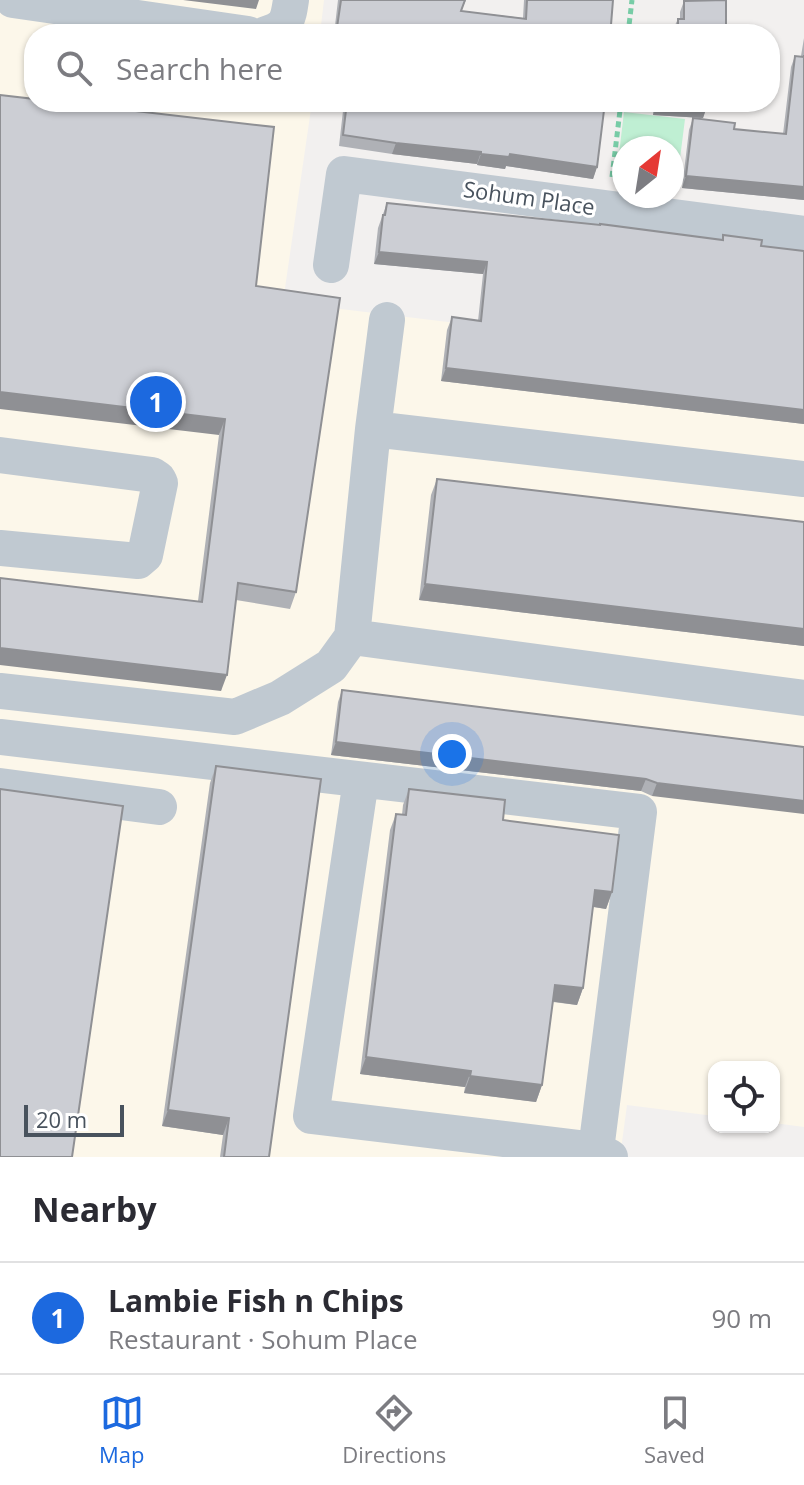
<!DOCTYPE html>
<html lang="en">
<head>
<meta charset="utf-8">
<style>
  body { margin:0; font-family:"Open Sans",sans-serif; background:#f2f2f3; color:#2b2b33 }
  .controls { position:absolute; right:24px; bottom:24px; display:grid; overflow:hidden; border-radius:16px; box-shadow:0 2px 6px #0004 }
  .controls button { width:72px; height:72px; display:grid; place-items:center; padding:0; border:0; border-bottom:2px solid #e1e1e2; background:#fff; color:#2b2b33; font:40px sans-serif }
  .compass { position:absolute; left:612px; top:136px; width:72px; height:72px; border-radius:50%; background:#fff; box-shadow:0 2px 6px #0004; rotate:30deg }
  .scale { position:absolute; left:24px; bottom:20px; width:100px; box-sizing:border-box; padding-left:8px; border:4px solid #48525d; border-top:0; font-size:22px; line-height:28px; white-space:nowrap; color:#48525d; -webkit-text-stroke:6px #fff; paint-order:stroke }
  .you { position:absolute; left:452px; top:754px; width:28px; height:28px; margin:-20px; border:6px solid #fff; border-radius:50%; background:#1a73e8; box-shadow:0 0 0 12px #1a73e833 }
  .badge { display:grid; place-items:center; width:52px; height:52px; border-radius:50%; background:#1c69df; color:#fff; font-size:26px; font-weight:700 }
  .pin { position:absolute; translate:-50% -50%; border:4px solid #fff; box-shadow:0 2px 8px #0006 }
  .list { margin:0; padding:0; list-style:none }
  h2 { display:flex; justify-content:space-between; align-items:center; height:104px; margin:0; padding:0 32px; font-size:34px }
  h2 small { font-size:26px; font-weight:400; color:#7c7c81 }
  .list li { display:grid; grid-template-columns:52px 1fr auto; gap:24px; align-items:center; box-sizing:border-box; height:112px; padding:0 32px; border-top:2px solid #e1e1e2 }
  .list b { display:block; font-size:30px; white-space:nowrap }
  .list p { margin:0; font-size:26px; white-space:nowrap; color:#7c7c81 }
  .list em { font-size:26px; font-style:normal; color:#7c7c81 }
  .icon { flex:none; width:44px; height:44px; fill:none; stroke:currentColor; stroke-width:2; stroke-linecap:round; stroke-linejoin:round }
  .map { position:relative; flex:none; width:804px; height:1157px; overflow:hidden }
  .search { position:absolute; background:#fff; box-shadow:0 2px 6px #0004; left:24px; right:24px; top:24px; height:88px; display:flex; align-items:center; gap:20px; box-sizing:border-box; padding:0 28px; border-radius:32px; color:#7c7c81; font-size:30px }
  .sheet { height:216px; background:#fff }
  nav { display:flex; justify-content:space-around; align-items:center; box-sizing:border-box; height:112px; border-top:2px solid #e1e1e2; background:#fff; font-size:22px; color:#7c7c81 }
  nav a { display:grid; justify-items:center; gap:4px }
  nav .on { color:#1c69df }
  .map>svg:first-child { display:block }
  .commercial { fill:#fcf7ea }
  .green { fill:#bfefd3 }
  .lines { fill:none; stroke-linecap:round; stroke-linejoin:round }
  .path { stroke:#77cca6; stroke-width:5; stroke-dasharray:6 4; stroke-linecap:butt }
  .minor { stroke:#c0c9d1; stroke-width:36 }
  .wall { fill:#afb1b6 }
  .shaded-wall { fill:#8f9094 }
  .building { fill:#ccced4; stroke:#8f9094; stroke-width:2 }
  .labels { text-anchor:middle; stroke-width:6; stroke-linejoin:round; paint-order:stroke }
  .street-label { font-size:22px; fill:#48525d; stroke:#fff }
</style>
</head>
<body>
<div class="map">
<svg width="804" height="1157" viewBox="0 0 804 1157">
  <rect width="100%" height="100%" fill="#f2f0ef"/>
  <!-- commercial -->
  <path class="commercial" d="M0,0h324l-4,34h-286v68h278l-29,200 521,63v762l-30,-4v-56h-60v49l-87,-11 -7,52h-620z"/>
  <!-- green -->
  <path class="green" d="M624,112l61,7 -9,71h-4v-42h-48v36l-8,-5z"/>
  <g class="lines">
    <!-- path -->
    <path class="path" d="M628,34l4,-34
      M612,177l9,-75"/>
    <!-- minor -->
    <path class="minor" d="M13,0l235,34
      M266,34c21,-6 22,-14 25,-34
      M331,265l13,-91 460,60
      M373,429l431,50
      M0,455l152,20 6,4 2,4 -15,72 -7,6 -138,-13
      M352,637l452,61
      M0,691l235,26 45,-19 51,-32 21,-29 21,-208 14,-109
      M0,737l639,75 -43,338 14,7
      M361,780l-50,336 285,34
      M0,786l159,21"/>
  </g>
  <!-- wall -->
  <path class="wall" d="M338,0h128l-5,11 62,7 1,-18h89l-2,25h64l3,-6h2v-7l4,-11 42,33h-392z
    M804,38v162l-122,-12 7,-58 4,-12 41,11 49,5 8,-67 4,-11h6z
    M344,102h363v4l-4,12 -50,-3v-5l-48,-6 -8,63 -4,12 -87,-13 -1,3 -28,-4v-1l-85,-10 -53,-8z
    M387,203l335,37 1,-5 38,11 43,5v173l-363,-43 6,-51 5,-13 26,4 5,-47 -109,-10 4,-36z
    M256,286l40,306 -6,17 -54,-9 -15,91 -23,-90 21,-166z
    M437,479l367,43v124l-385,-46 12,-105z
    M342,690l462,57 -152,49 -11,-5 -310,-36 7,-53z
    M216,766l53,391h-49l3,-22 -61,-9 48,-343z
    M409,789l94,31 109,72 -6,17 -13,-2 -10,81 -6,17 -24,-3 -11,83 -6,17 -72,-9 1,-6 -105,-13 30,-244 6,-16 6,1 1,-10z"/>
  <!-- shaded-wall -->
  <path class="shaded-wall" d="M183,0h76l-3,9z
    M603,102h53l-3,8 -51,-7z
    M658,103l49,3 -4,12 -50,-3z
    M396,143l85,9 -4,12 -85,-10z
    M481,154h29l87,13 -4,12 -87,-13 -1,3 -28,-4z
    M686,176l118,11v13l-122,-12z
    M379,252l108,10 -4,12 -109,-10z
    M446,368l358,42v14l-363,-43z
    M0,392l225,27 -6,16 -219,-26z
    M425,584l379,45v17l-385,-46z
    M0,648l227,27 -6,16 -221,-26z
    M336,742l310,37 -5,12 -310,-36z
    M657,783l147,18v13l-152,-18z
    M595,890l17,2 -6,17 -17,-3z
    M555,985l28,3 -6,17 -28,-4z
    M366,1057l105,14 -6,16 -105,-13z
    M470,1076l72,9 -6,17 -72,-9z
    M168,1110l61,8 -6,17 -61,-9z"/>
  <!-- building -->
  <path class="building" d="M341,0h124l-4,11 65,8 1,-19h86l-2,25h67v-6h6v-18l42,-1v34h-390z
    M804,55v132l-118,-11 7,-58 42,5 -1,6 52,5 9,-78 9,1z
    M0,95l34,4v3h24l216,25 -18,159 84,12 -44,294 -58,-9 -11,92 -227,-27v-70l202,24 23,-183 -225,-27z
    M347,102h258l-8,65 -87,-13 -1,3 -28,-3v-2l-85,-9 -53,-8z
    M658,102h49v4l-49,-3z
    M387,203l213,22v-1l123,16v-5l39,5 -1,6 43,5v159l-358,-42 6,-51 29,4 6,-59 -108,-10 4,-37h2z
    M437,479l367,43v107l-379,-45z
    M342,690l462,57v54l-147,-18 -11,-4 -310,-37z
    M216,766l105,13 -52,378h-45l5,-39 -61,-8z
    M0,789l123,17 -51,351h-72z
    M409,789l96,11 -2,20 116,15 -7,57 -17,-2 -12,98 -28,-3 -13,100 -72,-9 1,-5 -105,-14 30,-243 10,1z"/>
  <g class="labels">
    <!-- street labels -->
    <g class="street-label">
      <text transform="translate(529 198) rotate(8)" y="8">Sohum Place</text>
    </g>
  </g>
</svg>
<div class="controls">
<button><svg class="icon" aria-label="locate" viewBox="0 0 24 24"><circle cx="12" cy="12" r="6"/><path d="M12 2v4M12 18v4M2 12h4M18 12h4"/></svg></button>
</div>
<svg class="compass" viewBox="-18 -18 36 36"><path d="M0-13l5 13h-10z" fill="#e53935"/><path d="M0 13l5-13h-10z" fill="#7c7c81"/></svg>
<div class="scale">20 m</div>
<div class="you"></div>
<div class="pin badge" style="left:156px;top:402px">1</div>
<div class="search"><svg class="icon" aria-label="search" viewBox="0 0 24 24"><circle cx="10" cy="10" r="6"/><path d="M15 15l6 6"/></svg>Search here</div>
</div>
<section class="sheet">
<h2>Nearby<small></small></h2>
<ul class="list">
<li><span class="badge">1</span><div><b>Lambie Fish n Chips</b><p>Restaurant · Sohum Place</p></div><em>90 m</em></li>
</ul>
</section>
<nav>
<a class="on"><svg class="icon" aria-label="map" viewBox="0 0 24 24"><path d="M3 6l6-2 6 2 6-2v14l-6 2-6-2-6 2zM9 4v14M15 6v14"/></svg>Map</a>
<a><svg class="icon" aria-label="directions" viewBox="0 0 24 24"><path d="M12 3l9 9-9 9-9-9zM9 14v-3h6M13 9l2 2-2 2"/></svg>Directions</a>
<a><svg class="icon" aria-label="saved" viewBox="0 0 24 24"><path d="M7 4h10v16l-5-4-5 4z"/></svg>Saved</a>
</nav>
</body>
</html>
